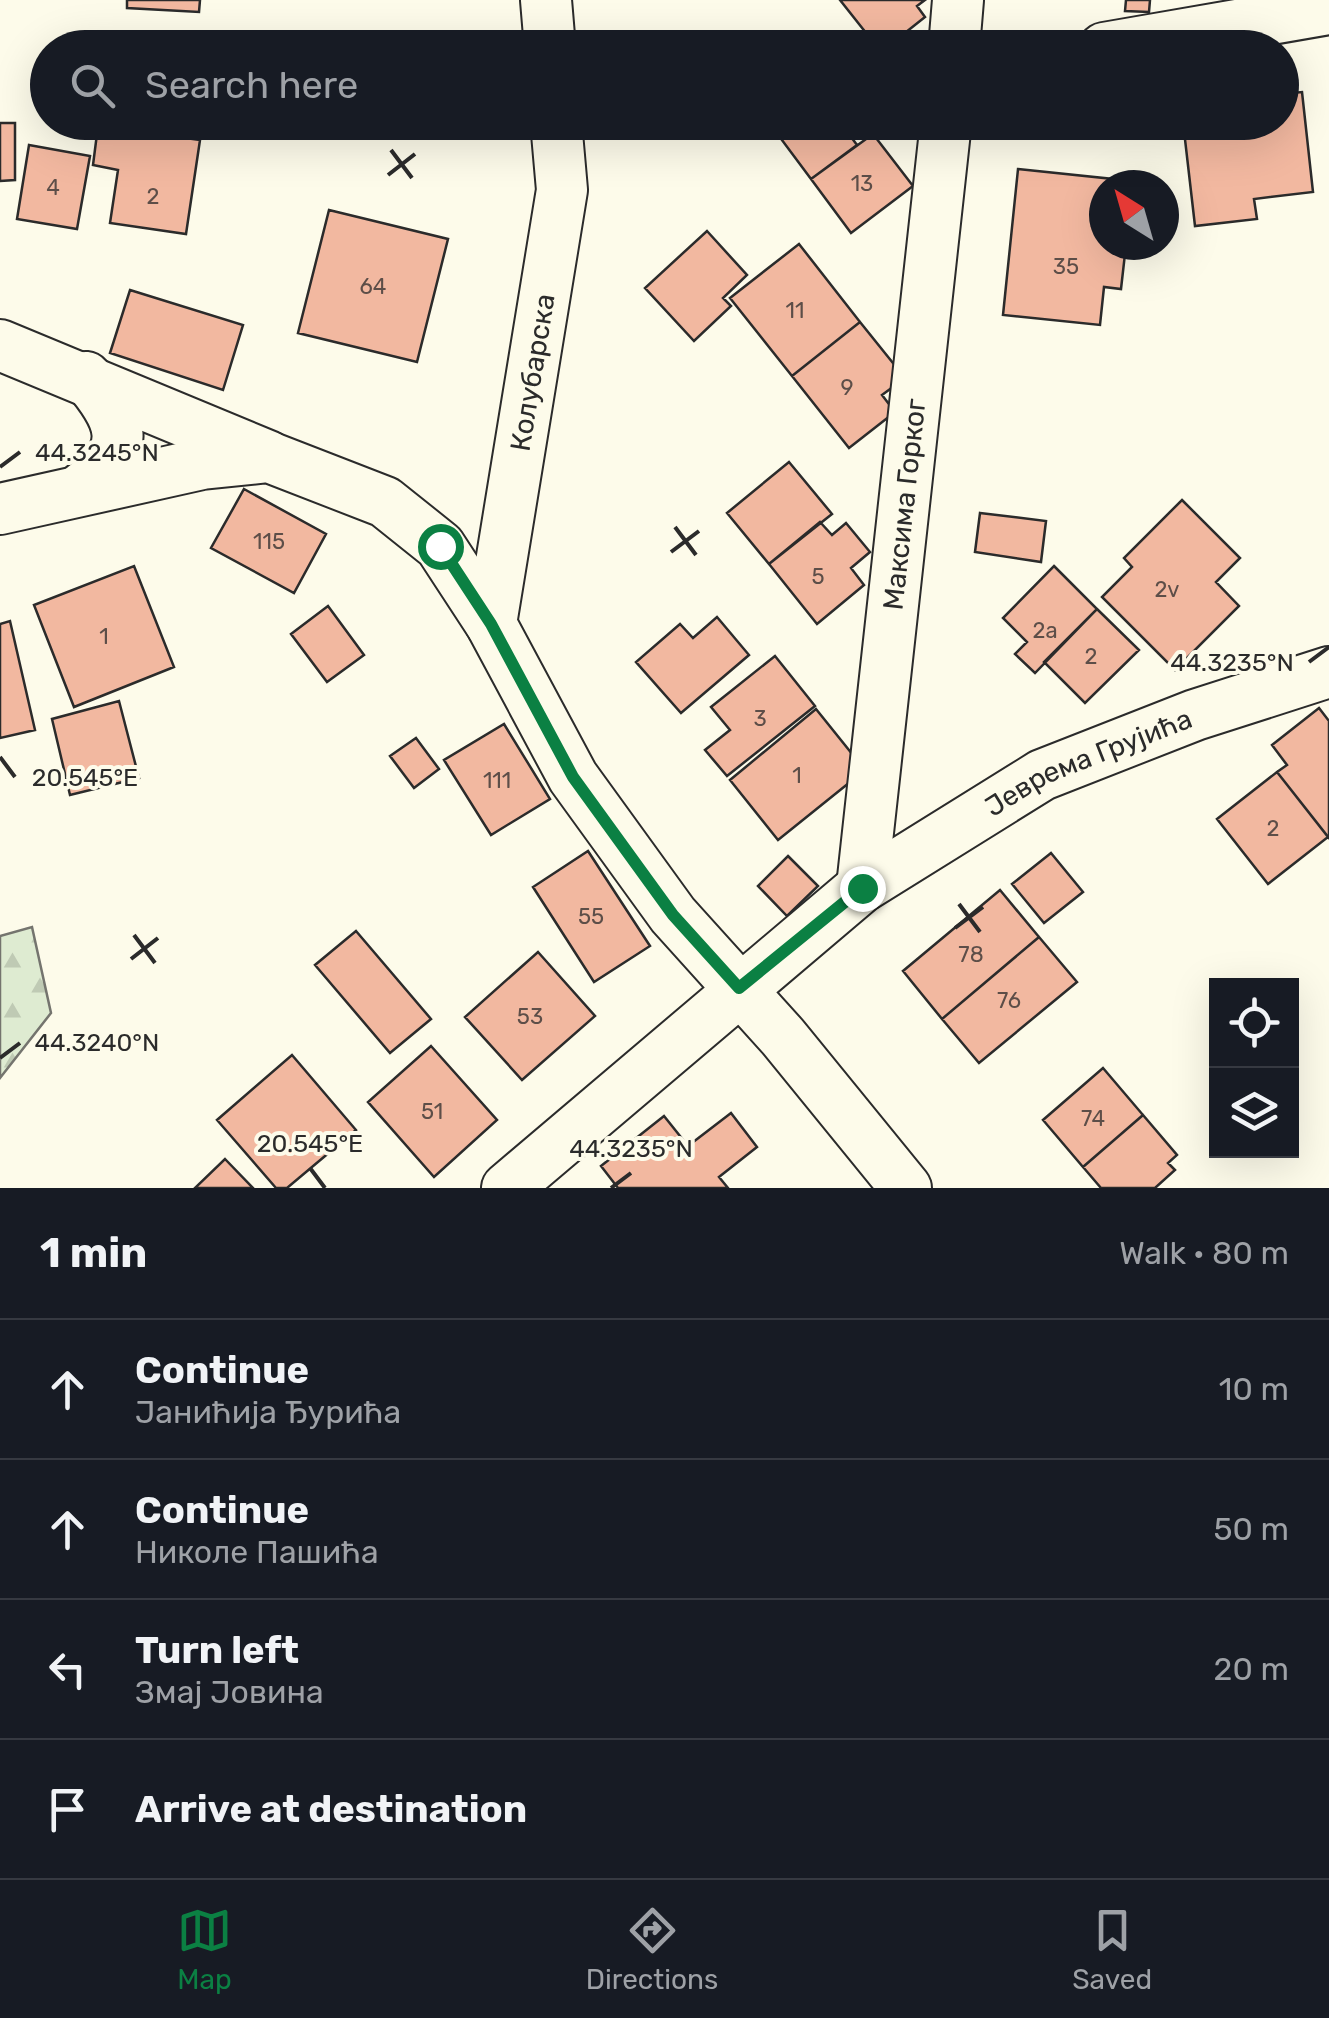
<!DOCTYPE html>
<html lang="en">
<head>
<meta charset="utf-8">
<style>
  body { margin:0; font-family:Rubik,sans-serif; background:#20242c; color:#f1f3f6 }
  .controls { position:absolute; right:30px; bottom:30px; display:grid; overflow:hidden; border-radius:0px; box-shadow:0 10px 40px #0002 }
  .controls button { width:90px; height:90px; display:grid; place-items:center; padding:0; border:0; border-bottom:2px solid #363941; background:#171b24; color:#f1f3f6; font:50px sans-serif }
  .compass { position:absolute; left:1089px; top:170px; width:90px; height:90px; border-radius:50%; background:#171b24; box-shadow:0 10px 40px #0002; rotate:323deg }
  .stop { position:absolute; width:30px; height:30px; margin:-22px; border:8px solid #0b8043; border-radius:50%; background:#fff }
  .stop.end { background:#0b8043; border-color:#fff; box-shadow:0 2px 10px #0008 }
  .list { margin:0; padding:0; list-style:none }
  h2 { display:flex; justify-content:space-between; align-items:center; height:130px; margin:0; padding:0 40px; font-size:42px }
  h2 small { font-size:32px; font-weight:400; color:#9ea1a6 }
  .list li { display:grid; grid-template-columns:65px 1fr auto; gap:30px; align-items:center; box-sizing:border-box; height:140px; padding:0 40px; border-top:2px solid #363941 }
  .list b { display:block; font-size:38px; white-space:nowrap }
  .list p { margin:0; font-size:32px; white-space:nowrap; color:#9ea1a6 }
  .list em { font-size:32px; font-style:normal; color:#9ea1a6 }
  .icon { flex:none; width:55px; height:55px; fill:none; stroke:currentColor; stroke-width:2; stroke-linecap:round; stroke-linejoin:round }
  .map { position:relative; flex:none; width:1329px; height:1188px; overflow:hidden }
  .search { position:absolute; background:#171b24; box-shadow:0 10px 40px #0002; left:30px; right:30px; top:30px; height:110px; display:flex; align-items:center; gap:25px; box-sizing:border-box; padding:0 35px; border-radius:55px; color:#9ea1a6; font-size:38px }
  .sheet { height:690px; background:#171b24 }
  nav { display:flex; justify-content:space-around; align-items:center; box-sizing:border-box; height:140px; border-top:2px solid #363941; background:#171b24; font-size:28px; color:#9ea1a6 }
  nav a { display:grid; justify-items:center; gap:5px }
  nav .on { color:#0b8043 }
  .map>svg:first-child { display:block }
  .forest { fill:url(#forest-firs); stroke:#74746e; stroke-width:2.5 }
  .building { fill:#f2b8a0; stroke:#2b2b2b; stroke-width:2.5 }
  .lines { fill:none; stroke-linecap:round; stroke-linejoin:round }
  .street-casing { stroke:#2b2b2b; stroke-width:54 }
  .street { stroke:#fdfbea; stroke-width:50 }
  .route { stroke:#0b8043; stroke-width:12 }
  .ticks { fill:none; stroke:#2b2b2b; stroke-width:4 }
  .labels { text-anchor:middle; stroke-width:8; stroke-linejoin:round; paint-order:stroke }
  .number-label { font-size:22px; fill:#5d4e48 }
  .street-label { font-size:28px; fill:#2b2b2b; stroke:#fdfbea }
  .ticks-label { font-size:25px; text-anchor:middle; fill:#2b2b2b; stroke:#fdfbea; stroke-width:8; stroke-linejoin:round; paint-order:stroke }
</style>
</head>
<body>
<div class="map">
<svg width="1329" height="1188" viewBox="0 0 1329 1188">
  <defs>
    <pattern id="forest-firs" width="22" height="20" patternUnits="userSpaceOnUse" patternTransform="scale(2.5)"><rect width="22" height="20" fill="#deebd1"/><path d="M5 1l3.5 6h-7zM16 11l3.5 6h-7z" fill="#bfcab4"/></pattern>
  </defs>
  <rect width="100%" height="100%" fill="#fdfbea"/>
  <!-- forest -->
  <path class="forest" d="M32,927l19,86 -51,65v-142z"/>
  <!-- building -->
  <path class="building" d="M127,0h73l-1,12 -72,-4z
    M840,0h85l-8,6 8,11 -39,31h-8z
    M1126,0h24l-1,12 -24,-1z
    M1302,92l11,100 -59,7 3,20 -62,7 -12,-104h99v-28z
    M840,122l17,23 -46,34 -41,-55z
    M0,123h15v57l-15,1z
    M98,126l102,14 -14,94 -76,-11 8,-53 -25,-5z
    M873,134l40,52 -62,47 -40,-54z
    M29,145l61,11 -13,73 -60,-10z
    M1018,169l114,12v4h-28v60h22l-5,44 -17,-2 -4,38 -97,-10z
    M329,210l119,29 -31,123 -119,-29z
    M707,231l40,44 -24,23 8,8 -37,35 -49,-53z
    M799,244l61,78 -68,54 -62,-78z
    M130,290l113,35 -20,65 -113,-37z
    M860,322l45,56 -23,17 13,17 -46,36 -57,-72z
    M789,462l43,52 -63,50 -42,-51z
    M244,489l82,45 -32,59 -83,-45z
    M1182,500l58,58 -24,24 23,24 -64,64 -73,-73 30,-30 -8,-9z
    M980,513l66,8 -5,41 -66,-10z
    M820,522l12,13 14,-12 24,29 -19,16 13,17 -47,39 -48,-60z
    M134,566l40,101 -100,40 -40,-102z
    M1054,566l43,43 -62,64 -20,-19 12,-12 -24,-24z
    M328,606l36,49 -37,27 -36,-48z
    M1097,609l42,41 -54,53 -41,-41z
    M717,617l32,38 -68,58 -45,-51 44,-38 13,14z
    M10,621l25,109 -35,8v-114z
    M775,656l40,50 -88,70 -22,-26 25,-20 -19,-23z
    M119,701l20,77 -69,17 -18,-76z
    M1319,708l10,13v117l-52,-66 10,-7 -15,-20z
    M816,709l49,61 -87,70 -48,-60z
    M504,724l46,75 -59,36 -47,-75z
    M416,738l23,31 -25,19 -24,-32z
    M1277,772l51,65 -60,47 -51,-65z
    M588,851l62,95 -56,36 -61,-95z
    M1051,853l32,39 -39,31 -32,-39z
    M788,856l30,30 -31,30 -29,-30z
    M1000,890l39,47 -97,82 -39,-48z
    M356,931l75,88 -41,34 -75,-88z
    M1039,937l38,45 -98,81 -37,-44z
    M538,952l57,64 -73,64 -57,-63z
    M431,1046l66,74 -63,57 -66,-75z
    M292,1055l64,75 -69,58h-11l-59,-68z
    M1103,1068l40,47 -60,52 -40,-47z
    M731,1113l26,34 -38,30 9,11h-110l-17,-22 63,-50 24,30z
    M1143,1115l34,40 -9,8 7,7 -20,18h-54l-18,-21z
    M225,1159l28,29h-58z"/>
  <g class="lines">
    <!-- street casing -->
    <g class="street-casing">
      <g id="street">
        <path d="M546,0l4,48"/>
        <path d="M954,48l4,-48"/>
        <path d="M1104,48l225,-39"/>
        <path d="M0,345l268,111"/>
        <path d="M83,487c51,-38 40,-66 3,-110"/>
        <path d="M0,509l202,-45 67,-7 116,45 55,44 51,78 82,153 100,138 110,122 123,151"/>
        <path id="s1" d="M491,624l71,-434 -6,-68"/>
        <path id="s2" d="M862,887l84,-765"/>
        <path id="s3" d="M507,1188l355,-301 180,-112 153,-60 134,-43"/>
      </g>
    </g>
    <!-- street -->
    <use href="#street" class="street"/>
  </g>
  <g class="lines">
    <!-- route -->
    <path class="route" d="M440,546l51,78 82,153 100,138 66,73 123,-100"/>
  </g>
  <!-- ticks -->
  <path class="ticks" d="M391,150l21,28M388,175l27,-21M0,467l20,-15M675,527l21,28M671,552l28,-21M1309,662l20,-15M0,757l15,20M959,904l21,28M955,928l28,-21M134,935l21,28M131,959l27,-21M0,1058l20,-15M310,1168l15,20M611,1188l20,-15"/>
  <g class="labels">
    <!-- number labels -->
    <g class="number-label">
      <text x="862" y="191">13</text>
      <text x="53" y="195">4</text>
      <text x="153" y="204">2</text>
      <text x="1066" y="274">35</text>
      <text x="373" y="294">64</text>
      <text x="795" y="318">11</text>
      <text x="847" y="395">9</text>
      <text x="269" y="549">115</text>
      <text x="818" y="584">5</text>
      <text x="1167" y="597">2v</text>
      <text x="1045" y="638">2a</text>
      <text x="104" y="644">1</text>
      <text x="1091" y="664">2</text>
      <text x="760" y="726">3</text>
      <text x="797" y="783">1</text>
      <text x="497" y="788">111</text>
      <text x="1273" y="836">2</text>
      <text x="591" y="924">55</text>
      <text x="971" y="962">78</text>
      <text x="1009" y="1008">76</text>
      <text x="530" y="1024">53</text>
      <text x="432" y="1119">51</text>
      <text x="1093" y="1126">74</text>
    </g>
    <!-- street labels -->
    <g class="street-label">
      <text dy="10" stroke="none"><textPath href="#s1" startOffset="255">Колубарска</textPath></text>
      <text dy="10" stroke="none"><textPath href="#s2" startOffset="385">Максима Горког</textPath></text>
      <text dy="10" stroke="none"><textPath href="#s3" startOffset="725">Јеврема Грујића</textPath></text>
    </g>
  </g>
  <g class="ticks-label">
    <text x="97" y="461">44.3245°N</text>
    <text x="1232" y="671">44.3235°N</text>
    <text x="85" y="786">20.545°E</text>
    <text x="97" y="1051">44.3240°N</text>
    <text x="310" y="1152">20.545°E</text>
    <text x="631" y="1157">44.3235°N</text>
  </g>
</svg>
<div class="controls">
<button><svg class="icon" aria-label="locate" viewBox="0 0 24 24"><circle cx="12" cy="12" r="6"/><path d="M12 2v4M12 18v4M2 12h4M18 12h4"/></svg></button>
<button><svg class="icon" aria-label="layers" viewBox="0 0 24 24"><path d="M12 4l9 5-9 5-9-5zM3 14l9 5 9-5"/></svg></button>
</div>
<svg class="compass" viewBox="-18 -18 36 36"><path d="M0-13l5 13h-10z" fill="#e53935"/><path d="M0 13l5-13h-10z" fill="#9ea1a6"/></svg>
<div class="stop" style="left:440px;top:546px"></div>
<div class="stop end" style="left:862px;top:888px"></div>
<div class="search"><svg class="icon" aria-label="search" viewBox="0 0 24 24"><circle cx="10" cy="10" r="6"/><path d="M15 15l6 6"/></svg>Search here</div>
</div>
<section class="sheet">
<h2>1 min<small>Walk · 80 m</small></h2>
<ul class="list">
<li><svg class="icon" aria-label="ahead" viewBox="0 0 24 24"><path d="M12 20V5M6 11l6-6 6 6"/></svg><div><b>Continue</b><p>Јанићија Ђурића</p></div><em>10 m</em></li>
<li><svg class="icon" aria-label="ahead" viewBox="0 0 24 24"><path d="M12 20V5M6 11l6-6 6 6"/></svg><div><b>Continue</b><p>Николе Пашића</p></div><em>50 m</em></li>
<li><svg class="icon" aria-label="left" viewBox="0 0 24 24"><path d="M17 20v-9H6M10 6l-5 5 5 5"/></svg><div><b>Turn left</b><p>Змај Јовина</p></div><em>20 m</em></li>
<li><svg class="icon" aria-label="arrive" viewBox="0 0 24 24"><path d="M6 21V4h12l-3 4 3 4H6"/></svg><div><b>Arrive at destination</b></div></li>
</ul>
</section>
<nav>
<a class="on"><svg class="icon" aria-label="map" viewBox="0 0 24 24"><path d="M3 6l6-2 6 2 6-2v14l-6 2-6-2-6 2zM9 4v14M15 6v14"/></svg>Map</a>
<a><svg class="icon" aria-label="directions" viewBox="0 0 24 24"><path d="M12 3l9 9-9 9-9-9zM9 14v-3h6M13 9l2 2-2 2"/></svg>Directions</a>
<a><svg class="icon" aria-label="saved" viewBox="0 0 24 24"><path d="M7 4h10v16l-5-4-5 4z"/></svg>Saved</a>
</nav>
</body>
</html>
